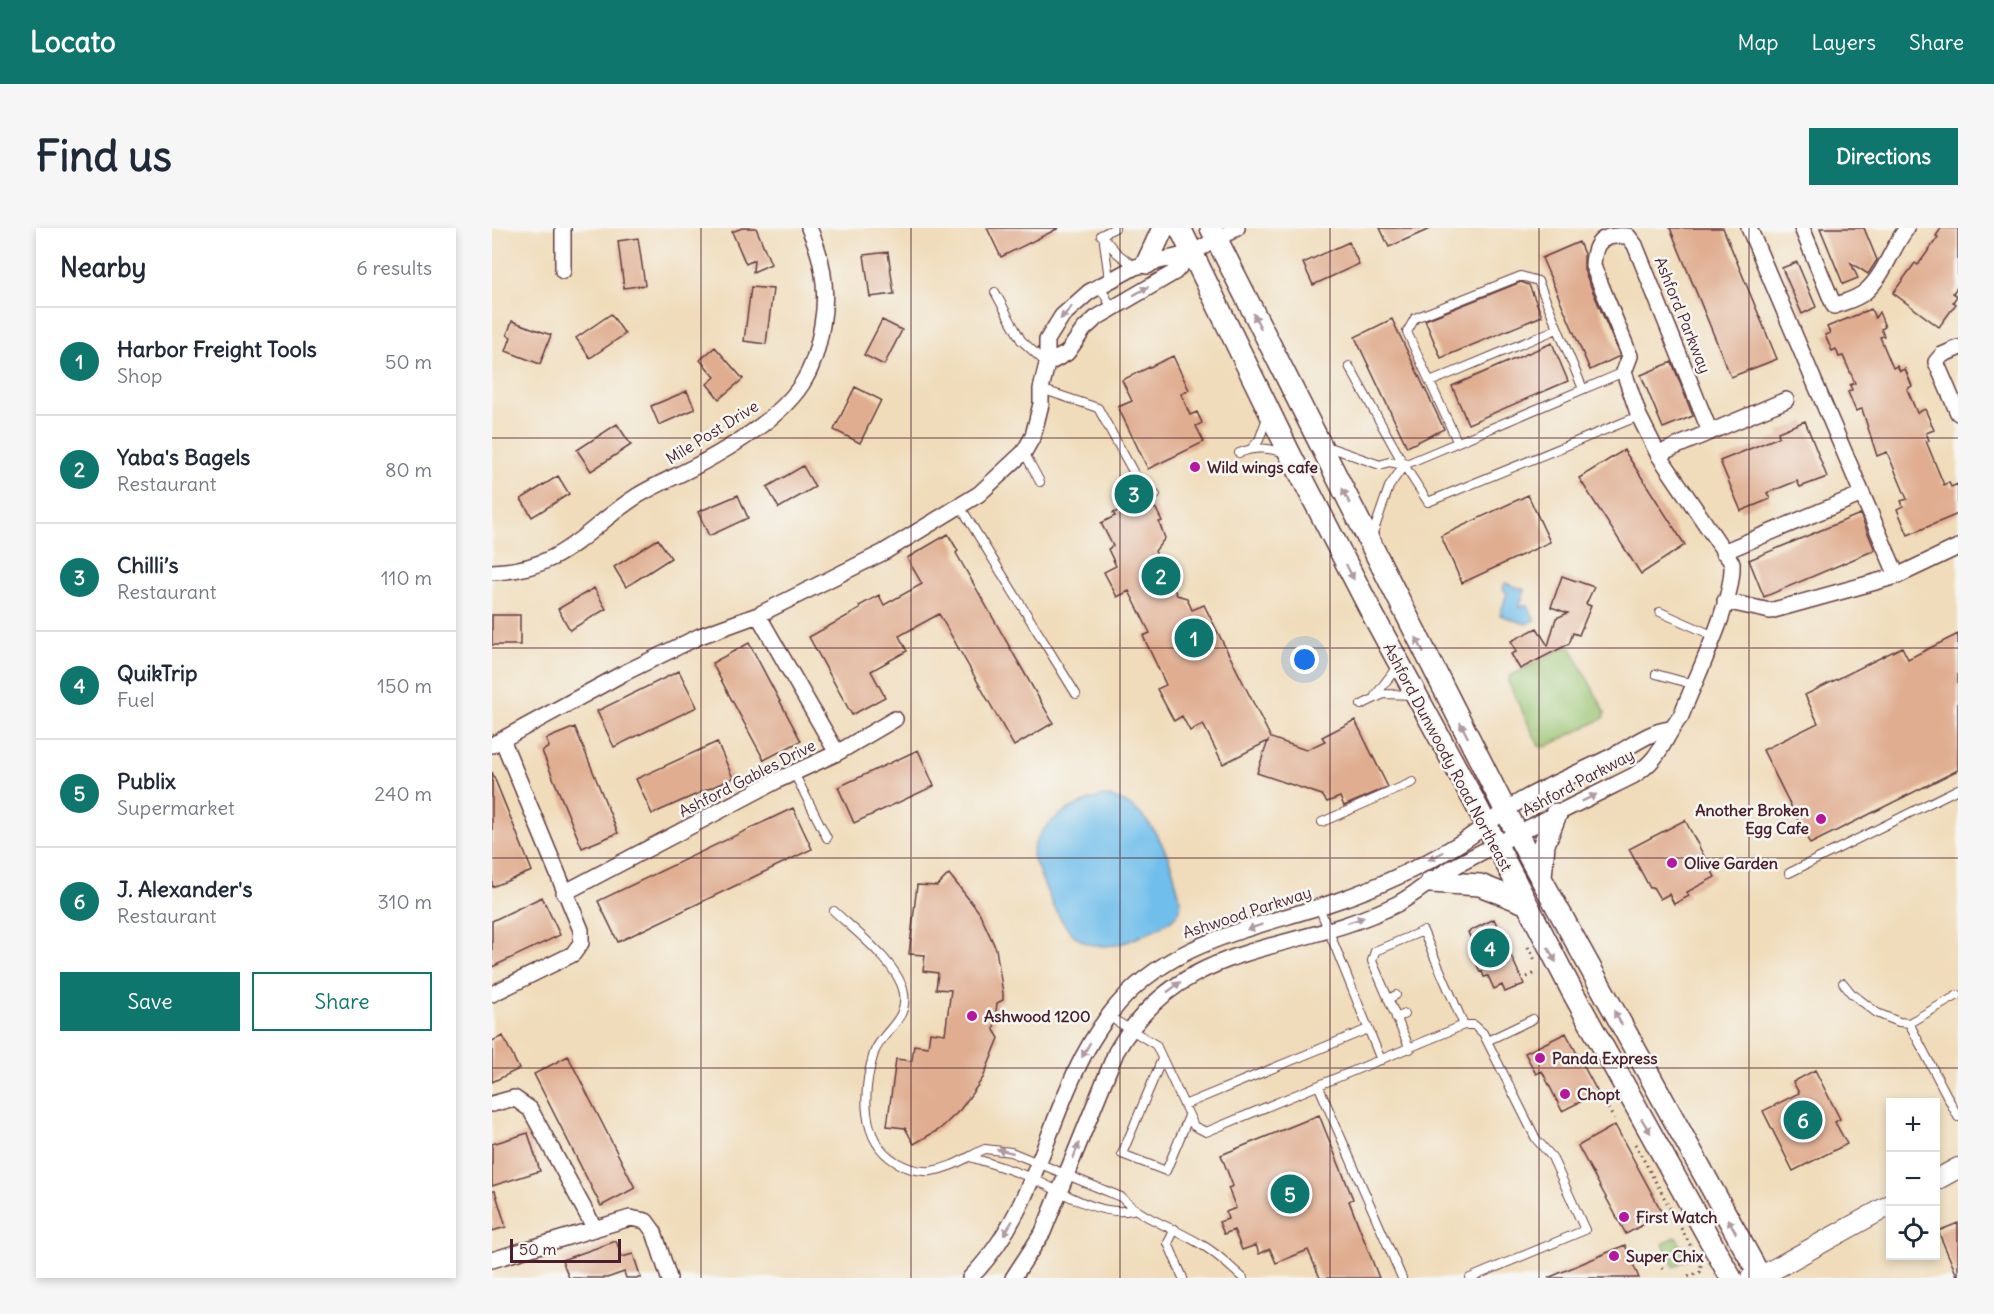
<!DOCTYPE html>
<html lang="en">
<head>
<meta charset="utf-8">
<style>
  body { margin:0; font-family:Delius,sans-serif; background:#f6f6f7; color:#1f2937 }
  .controls { position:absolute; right:18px; bottom:18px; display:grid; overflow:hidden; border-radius:0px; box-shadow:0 3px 9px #0003 }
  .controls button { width:54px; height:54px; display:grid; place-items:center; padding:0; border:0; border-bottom:2px solid #e0e1e3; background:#fff; color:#1f2937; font:30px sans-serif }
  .scale { position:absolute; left:18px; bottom:15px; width:111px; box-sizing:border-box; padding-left:6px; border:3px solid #4a1f2b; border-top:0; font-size:16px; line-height:21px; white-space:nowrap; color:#4a1f2b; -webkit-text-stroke:4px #f6f6f2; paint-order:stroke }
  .you { position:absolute; left:813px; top:432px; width:21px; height:21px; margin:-15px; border:4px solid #fff; border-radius:50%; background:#1a73e8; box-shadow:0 0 0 9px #1a73e833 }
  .badge { display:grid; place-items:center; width:39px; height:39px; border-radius:50%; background:#0f766e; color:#fff; font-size:20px; font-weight:700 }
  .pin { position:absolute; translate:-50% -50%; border:3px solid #fff; box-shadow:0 2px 6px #0006 }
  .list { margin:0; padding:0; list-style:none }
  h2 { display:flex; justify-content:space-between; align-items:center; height:78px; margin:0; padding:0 24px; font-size:26px }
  h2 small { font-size:20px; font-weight:400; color:#747a83 }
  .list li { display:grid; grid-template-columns:39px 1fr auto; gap:18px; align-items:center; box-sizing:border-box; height:108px; padding:0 24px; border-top:2px solid #e0e1e3 }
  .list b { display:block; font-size:22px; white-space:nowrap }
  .list p { margin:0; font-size:20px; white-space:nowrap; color:#747a83 }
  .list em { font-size:20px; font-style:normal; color:#747a83 }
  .actions { display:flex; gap:12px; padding:18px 24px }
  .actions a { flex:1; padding:14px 0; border:2px solid #0f766e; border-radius:0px; text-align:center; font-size:21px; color:#0f766e }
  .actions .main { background:#0f766e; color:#fff }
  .icon { flex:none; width:33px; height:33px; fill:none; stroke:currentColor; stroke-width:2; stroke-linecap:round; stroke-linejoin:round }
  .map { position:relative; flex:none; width:1466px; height:1050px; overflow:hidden; border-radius:0px }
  header { display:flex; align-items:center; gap:36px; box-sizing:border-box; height:84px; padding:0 30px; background:#0f766e; color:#fff }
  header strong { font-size:28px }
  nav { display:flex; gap:33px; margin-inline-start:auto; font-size:21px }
  .intro { display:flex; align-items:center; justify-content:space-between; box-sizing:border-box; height:144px; padding:0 36px }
  h1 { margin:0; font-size:42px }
  .button { padding:15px 27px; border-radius:0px; background:#0f766e; color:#fff; font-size:21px; font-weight:700 }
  main { display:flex; gap:36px; padding:0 36px }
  aside { flex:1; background:#fff; border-radius:0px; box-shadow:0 3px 9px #0003 }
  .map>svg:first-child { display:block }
  .green { fill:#99c471; stroke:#72724e; stroke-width:1.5 }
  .water { fill:#70beeb; stroke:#5d6e8b; stroke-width:1.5 }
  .building { fill:#e0ad90 }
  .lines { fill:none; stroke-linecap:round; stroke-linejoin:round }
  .service-casing { stroke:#633b40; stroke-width:10 }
  .minor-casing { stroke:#633b40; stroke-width:18 }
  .tertiary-casing { stroke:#633b40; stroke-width:22 }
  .secondary-casing { stroke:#633b40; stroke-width:24 }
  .path { stroke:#633b40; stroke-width:3; stroke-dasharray:1.5 4.5; stroke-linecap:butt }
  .service { stroke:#fff; stroke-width:8 }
  .minor { stroke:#fff; stroke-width:15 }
  .tertiary { stroke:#fff; stroke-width:20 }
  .secondary { stroke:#fff; stroke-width:21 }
  .oneway { fill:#ae9aa0 }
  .grid { fill:none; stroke:#4a1f2b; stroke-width:1.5; stroke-opacity:0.55 }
  .poi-dot { fill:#b5179e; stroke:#f6f6f2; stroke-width:2 }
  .labels { text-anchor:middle; stroke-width:5; stroke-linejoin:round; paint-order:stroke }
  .street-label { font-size:16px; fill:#4a1f2b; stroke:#f6f6f2 }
  .poi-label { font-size:16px; font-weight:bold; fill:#4a1f2b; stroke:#f6f6f2; text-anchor:start }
</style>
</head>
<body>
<header>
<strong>Locato</strong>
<nav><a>Map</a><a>Layers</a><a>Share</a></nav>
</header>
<div class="intro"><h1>Find us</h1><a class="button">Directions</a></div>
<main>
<aside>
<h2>Nearby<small>6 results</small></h2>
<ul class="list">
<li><span class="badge">1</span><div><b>Harbor Freight Tools</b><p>Shop</p></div><em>50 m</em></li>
<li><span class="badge">2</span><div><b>Yaba's Bagels</b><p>Restaurant</p></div><em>80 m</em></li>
<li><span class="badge">3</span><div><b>Chilli’s</b><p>Restaurant</p></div><em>110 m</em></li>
<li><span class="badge">4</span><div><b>QuikTrip</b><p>Fuel</p></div><em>150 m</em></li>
<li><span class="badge">5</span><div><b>Publix</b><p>Supermarket</p></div><em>240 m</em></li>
<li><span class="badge">6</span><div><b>J. Alexander's</b><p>Restaurant</p></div><em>310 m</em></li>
</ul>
<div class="actions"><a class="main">Save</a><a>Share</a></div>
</aside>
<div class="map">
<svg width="1466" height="1050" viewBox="0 0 1466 1050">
  <rect width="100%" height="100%" fill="#f6f6f2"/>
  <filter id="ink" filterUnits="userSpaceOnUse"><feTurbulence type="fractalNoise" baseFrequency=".0167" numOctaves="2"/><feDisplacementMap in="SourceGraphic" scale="12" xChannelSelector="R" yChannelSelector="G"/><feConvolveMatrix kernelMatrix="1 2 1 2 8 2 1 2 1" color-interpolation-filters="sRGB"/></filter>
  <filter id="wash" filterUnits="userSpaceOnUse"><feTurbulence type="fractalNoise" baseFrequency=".008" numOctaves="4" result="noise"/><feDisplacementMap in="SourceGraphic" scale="24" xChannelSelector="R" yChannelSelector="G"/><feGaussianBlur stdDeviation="1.35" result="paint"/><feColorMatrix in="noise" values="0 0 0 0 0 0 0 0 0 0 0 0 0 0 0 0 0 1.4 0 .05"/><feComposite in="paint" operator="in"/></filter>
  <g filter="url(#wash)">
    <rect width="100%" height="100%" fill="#f0dcba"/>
    <!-- green -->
    <path class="green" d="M1074,419l5,1 34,64 -1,6 -59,29 -6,-1 -31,-64 2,-6z
      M1184,1008l11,23 -13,8 -11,-23z"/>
    <!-- water -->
    <path class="water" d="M1013,355l20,7 -6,17 8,-2 8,15 -9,4 -26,-9 7,-22 -4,-4z
      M612,568c41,4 66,55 73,91 2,7 5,15 3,22 -5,13 -26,20 -37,26 -74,37 -87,-24 -111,-80 5,-33 42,-52 72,-59z"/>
    <g id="blocks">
      <!-- building -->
      <path class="building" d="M250,0h14l15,36 -18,8 1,-12 -8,4 -14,-32z
        M495,0h72l-58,29z
        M888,0h52l-43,19z
        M1178,0h53l54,131 -46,18z
        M1328,0h44l13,32 -9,14 -17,-11 7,15 -15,6z
        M1449,0h17v58l-5,7 4,3 -4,6 3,2 -17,23 -46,-34 22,-30 3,2 20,-28 -2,-1z
        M146,10l7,47 -21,3 -6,-47z
        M857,14l10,22 -46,21 -10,-22z
        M1087,14l5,12v16l36,86 -30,14 -48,-112z
        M396,24l6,42 -24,3 -6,-42z
        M1305,34l19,45 -14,7 -20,-46z
        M1029,54l8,3 13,31 -101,42 -16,-38z
        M259,59l22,2 -7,55 -22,-3z
        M1379,81l4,9 4,-6 6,15 -4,2 3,7 -4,1 13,31 4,-2 3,5 5,-2 7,17 -5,3 10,24 8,-4 9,21 -8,3 3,7 -3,1 18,44 5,-3 2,5 7,-3v30l-50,21 -11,-26 6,-3 -2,-5 6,-2 -20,-47 -10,4 -15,-47 -6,2 -8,-19 4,-2 -2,-5 5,-2 -12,-27 -4,1 -3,-8 -4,2 -7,-16 5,-2 -3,-6z
        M119,86l14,20 -35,24 -14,-20z
        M900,91l52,110 -37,18 -52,-110z
        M390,92l20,10 -18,35 -20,-10z
        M20,93l39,14 -11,29 -34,-13 5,-14 -4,-2z
        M1060,115l16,38 -100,43 -16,-38z
        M223,119l28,32 -24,20 -12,-15 8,-7 -15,-17z
        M681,128l16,34 -8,4 9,21 7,-3 5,11 -6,3 8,16 -56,27 -30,-62 14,-6 -10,-21z
        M1180,134l21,54 -30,12 -22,-53z
        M363,159l26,13 -21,43 -26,-13z
        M195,163l8,18 -36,16 -8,-19z
        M1313,193l22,56 -27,10 -3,-6 -30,12 3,6 -29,12 -21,-50 59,-24 -1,-5z
        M125,196l14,21 -40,26 -14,-21z
        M1132,222l61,95 -44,29 -62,-96z
        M311,238l12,21 -36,21 -12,-21z
        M66,248l11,18 -37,23 -11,-18z
        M246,267l10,23 -39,18 -11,-24z
        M1036,267l22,47 -88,41 -21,-47z
        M651,273l13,8 6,12 -3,1 6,16 -10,13 22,44 10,3 5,12 12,-5 67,133 35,12 19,-9 -3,-4 33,-17 33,67 -44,19 -4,-9 -13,5 -5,-7 -65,-22 11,-32 -45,23 -20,-40 -13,7 -8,-15 -8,5 -17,-32 9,-4 -23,-49 7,-3 -21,-42 -12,6 -13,-25 12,-6 -8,-17 5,-3 -12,-23 14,-7 -2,-3z
        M1368,286l15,36 -111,47 -15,-37z
        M456,306l10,17 -2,2 97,170 -39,23 -75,-132 -40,22 8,15 -36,20 14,26 -33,18 -43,-78 51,-28 -1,-3 20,-11 5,10 38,-21 -15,-26z
        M166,311l13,19 -45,29 -12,-20z
        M1070,348l32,11 -8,17 5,2 -12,29 -6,-2 -4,11 -49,25 -9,-15 5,-2 -5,-11 26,-13 11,18 8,-28 12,-5 -17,-6z
        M102,360l12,21 -36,21 -12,-21z
        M0,387h28v30h-28z
        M1466,406v136l-148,74 -47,-94 55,-27 -13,-28 97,-48 6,12z
        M257,415l52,98 -37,19 -52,-97z
        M187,443l18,36 -83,40 -17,-36z
        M83,499l43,106 -36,15 -40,-97 7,-4 -3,-8z
        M225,514l16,36 -81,36 -16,-35z
        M426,522l16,36 -80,37 -16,-36z
        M0,544l40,99 -40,16z
        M301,580l19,41 -194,93 -20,-41z
        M1193,592l30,57 -28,15 2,4 -15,8 -5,-10 -9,5 -7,-12 -3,1 -21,-39z
        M457,646l30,38 17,37 7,44v7l-6,3 -3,27 5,8 -16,40 -23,32 -20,19 -26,15 -9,-16 -18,-2 9,-67 16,2 2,-16 14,2 2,-15 15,2 6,-44 -15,-1 2,-16 -15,-2 2,-16 -16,-1 8,-69 20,1z
        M50,669l18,38 -68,32v-46z
        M1002,691l30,65 -19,8 -3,-7 -8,4 -6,-13 -4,1 -2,-6 -2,1 -11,-26 4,-2 -5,-12z
        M1074,805l32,60 -36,18 -20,-40 -6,3 -11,-21z
        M11,808l16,33 -27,13v-41z
        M76,828l67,132 -34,18 -67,-132z
        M1323,842l25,49 -5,3 12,22 -54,27 -30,-60 36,-18 -6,-11z
        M827,887l34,84 -4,2 30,77h-59l-12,-28 -32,13 -6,-14 -11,5 -3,-9 -14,5 -8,-20 -10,4 -5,-12 9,-3 -2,-7 10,-4 -8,-20 5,-2 -12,-31z
        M1123,897l48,89 -37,20 -48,-88z
        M36,905l12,38 -48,15v-42z
        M0,963h3l11,36 -14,4z
        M1466,995v55l-20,-47z
        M124,1013l6,16 11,-3 8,24h-15l-2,-6 -17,6h-38l-7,-18z
        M1133,1017l14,33h-91z"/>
    </g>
  </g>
  <g filter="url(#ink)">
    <use href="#blocks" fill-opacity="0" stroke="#633b40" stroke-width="1.5"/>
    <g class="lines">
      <!-- service casing -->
      <g class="service-casing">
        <path id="service" d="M609,7l16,18 18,14
          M609,7l14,-7
          M612,14l5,37
          M607,57l13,23
          M503,64l26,48 25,23
          M857,138l55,99
          M1132,144l-220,93 24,37 211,-86
          M938,154l127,-53
          M549,161l57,19 37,67 21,20
          M965,213l-50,-109 8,-14 106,-42 17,5 45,108
          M834,218l54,19 9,-3 15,3
          M760,220l7,-8 8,-22
          M532,224l16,30
          M747,225c17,-7 29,-5 47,0
          M468,278l116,188
          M880,308l17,-49 15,-22
          M1168,384l52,23
          M1164,446l36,10
          M883,468l22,-29
          M869,477l23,-11 30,1
          M302,545l33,65
          M830,594l91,-40
          M1297,645l169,-84
          M827,679l62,153
          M342,683c21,20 66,54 70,83 4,27 -22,37 -30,59 -11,36 -15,87 22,109 10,6 22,10 35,9 21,-3 36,-14 54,-22l26,3 110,45c19,21 56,32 81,48 15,8 28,22 41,33
          M1351,755l8,10 26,20 22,9 10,1 49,-28
          M896,771l8,-4
          M616,788l48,29 38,81 12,6 258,-107h10l9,8 53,106 16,18 33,73 -115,48
          M904,790l9,-4
          M1417,795l49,94
          M995,813l46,-22
          M918,821l-38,-88 3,-10 48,-20 41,94
          M670,831l-40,95 44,17 23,-55
          M827,859l83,191
          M692,877l184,-76
          M481,930c20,6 40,12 58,20 31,13 67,39 101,32
          M683,1001l-7,14 15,35"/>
      </g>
      <!-- minor casing -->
      <g class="minor-casing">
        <path id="minor" d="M71,0v43
          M1257,0l148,348
          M1310,0l32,78c10,-4 23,-7 31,-14 20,-17 26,-44 42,-64
          M1466,120l-16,7 -6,7 22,51
          M555,136l20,-11 17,-24 12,-11 79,-46 17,-19 45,-25
          M1166,226l52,-22
          M1231,324l139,-58
          M0,344c72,-2 92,-42 145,-76 18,-11 38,-19 57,-29 36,-19 93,-53 112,-90 9,-16 13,-34 16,-52 6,-33 1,-67 -13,-97
          M1233,373l45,10 127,-35 61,-29
          M0,517l130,-71 78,-38 58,-21 126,-63 95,-58 45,-42 9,-16 8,-32v-15l6,-25v-24l15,-24 27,-24 46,-25 57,-14
          M345,525l58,-34
          M72,665l214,-113 59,-27 -79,-138
          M0,766l81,-40 8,-11v-13l-79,-191
          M0,876l22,-6 16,11 65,120
          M0,1032l138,-42 16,3 8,11 15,46
          M478,1050c73,-73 78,-184 140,-264 56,-74 145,-85 227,-113 41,-14 82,-33 120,-56 22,-13 42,-32 65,-45 32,-18 66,-31 98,-48 17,-10 30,-20 50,-23
          M521,1050l30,-46 73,-180c66,-115 177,-96 281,-148 19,-10 35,-25 53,-35 60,-33 122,-63 183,-93 30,-19 28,-35 48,-60 15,-40 53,-113 51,-153l-74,-109 -19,-38 -15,-44 6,-16 -37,-90c1,-26 10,-32 35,-30l7,9 75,187 76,-32"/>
      </g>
      <!-- tertiary casing -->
      <g class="tertiary-casing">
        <path id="tertiary" d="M1444,952l22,-12
          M1259,1050l9,-1 130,-72"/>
      </g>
      <!-- secondary casing -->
      <g class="secondary-casing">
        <path id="secondary" d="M688,0l110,226 84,163 100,184 98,190 159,287
          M719,0l315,623 235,427
          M655,35l16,-35
          M1049,649l3,-33 12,-30
          M939,654l49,3 45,18"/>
      </g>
      <!-- path -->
      <path class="path" d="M1036,719l8,15
        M1035,749l11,-5
        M1113,875l9,16
        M1143,916l66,121 -1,7 -15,6
        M1170,1040l3,5"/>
      <!-- service -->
      <use href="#service" class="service"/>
      <!-- minor -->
      <use href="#minor" class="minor"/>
      <!-- tertiary -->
      <use href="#tertiary" class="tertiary"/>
      <!-- secondary -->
      <use href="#secondary" class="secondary"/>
    </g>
    <!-- one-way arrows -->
    <defs><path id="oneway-solid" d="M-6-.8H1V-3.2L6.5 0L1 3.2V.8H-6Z" transform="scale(1.5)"/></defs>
    <g class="oneway">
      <use href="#oneway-solid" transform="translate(649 63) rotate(-29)"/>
      <use href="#oneway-solid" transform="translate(574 85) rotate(132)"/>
      <use href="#oneway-solid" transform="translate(765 93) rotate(-117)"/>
      <use href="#oneway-solid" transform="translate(854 268) rotate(-116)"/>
      <use href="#oneway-solid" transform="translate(858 344) rotate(63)"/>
      <use href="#oneway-solid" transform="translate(928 417) rotate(-117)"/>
      <use href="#oneway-solid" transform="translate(972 502) rotate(-117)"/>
      <use href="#oneway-solid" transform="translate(1097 570) rotate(-26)"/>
      <use href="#oneway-solid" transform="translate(944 628) rotate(152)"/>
      <use href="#oneway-solid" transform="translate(864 692) rotate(-18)"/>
      <use href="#oneway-solid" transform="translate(763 699) rotate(162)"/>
      <use href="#oneway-solid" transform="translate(1060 727) rotate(62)"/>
      <use href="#oneway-solid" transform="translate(682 759) rotate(-38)"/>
      <use href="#oneway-solid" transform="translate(1126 790) rotate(-119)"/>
      <use href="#oneway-solid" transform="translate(594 822) rotate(119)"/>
      <use href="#oneway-solid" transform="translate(1154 898) rotate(58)"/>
      <use href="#oneway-solid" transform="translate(513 923) rotate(-167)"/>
      <use href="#oneway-solid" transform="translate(584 923) rotate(-69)"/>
      <use href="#oneway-solid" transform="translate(1240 998) rotate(-119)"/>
      <use href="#oneway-solid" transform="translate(516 1000) rotate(122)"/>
    </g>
  </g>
  <!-- grid -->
  <path class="grid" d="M209,0v1050M419,0v1050M628,0v1050M838,0v1050M1047,0v1050M1257,0v1050M0,210h1466M0,420h1466M0,630h1466M0,840h1466"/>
  <!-- markers -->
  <g class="poi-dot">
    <circle cx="703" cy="239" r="6"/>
    <circle cx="1329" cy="591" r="6"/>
    <circle cx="1180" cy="635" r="6"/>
    <circle cx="480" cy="788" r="6"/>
    <circle cx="1048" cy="830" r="6"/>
    <circle cx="1073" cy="866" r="6"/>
    <circle cx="1132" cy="989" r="6"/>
    <circle cx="1122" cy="1028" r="6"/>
  </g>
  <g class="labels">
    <!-- street labels -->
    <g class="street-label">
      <text transform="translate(1191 87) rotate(68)" y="6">Ashford Parkway</text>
      <text transform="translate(220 204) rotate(-32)" y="6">Mile Post Drive</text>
      <text transform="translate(956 529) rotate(62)" y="6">Ashford Dunwoody Road Northeast</text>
      <text transform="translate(255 550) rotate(-27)" y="6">Ashford Gables Drive</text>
      <text transform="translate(1086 554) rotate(-28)" y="6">Ashford Parkway</text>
      <text transform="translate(755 684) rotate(-18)" y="6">Ashwood Parkway</text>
    </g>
    <!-- poi labels -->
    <g class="poi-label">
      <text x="715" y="245">Wild wings cafe</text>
      <text x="1317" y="588" text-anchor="end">Another Broken<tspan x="1317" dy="18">Egg Cafe</tspan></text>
      <text x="1192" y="641">Olive Garden</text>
      <text x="492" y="794">Ashwood 1200</text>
      <text x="1060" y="836">Panda Express</text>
      <text x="1085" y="872">Chopt</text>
      <text x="1144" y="995">First Watch</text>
      <text x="1134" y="1034">Super Chix</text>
    </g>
  </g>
</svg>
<div class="controls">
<button>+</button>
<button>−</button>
<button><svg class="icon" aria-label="locate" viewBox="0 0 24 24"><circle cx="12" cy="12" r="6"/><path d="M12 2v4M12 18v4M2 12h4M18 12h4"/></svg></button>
</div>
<div class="scale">50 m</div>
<div class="you"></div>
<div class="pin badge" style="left:702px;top:410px">1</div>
<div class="pin badge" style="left:669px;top:348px">2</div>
<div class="pin badge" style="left:642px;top:266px">3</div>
<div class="pin badge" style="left:998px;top:720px">4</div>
<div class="pin badge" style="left:798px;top:966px">5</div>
<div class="pin badge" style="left:1311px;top:892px">6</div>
</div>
</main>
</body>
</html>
